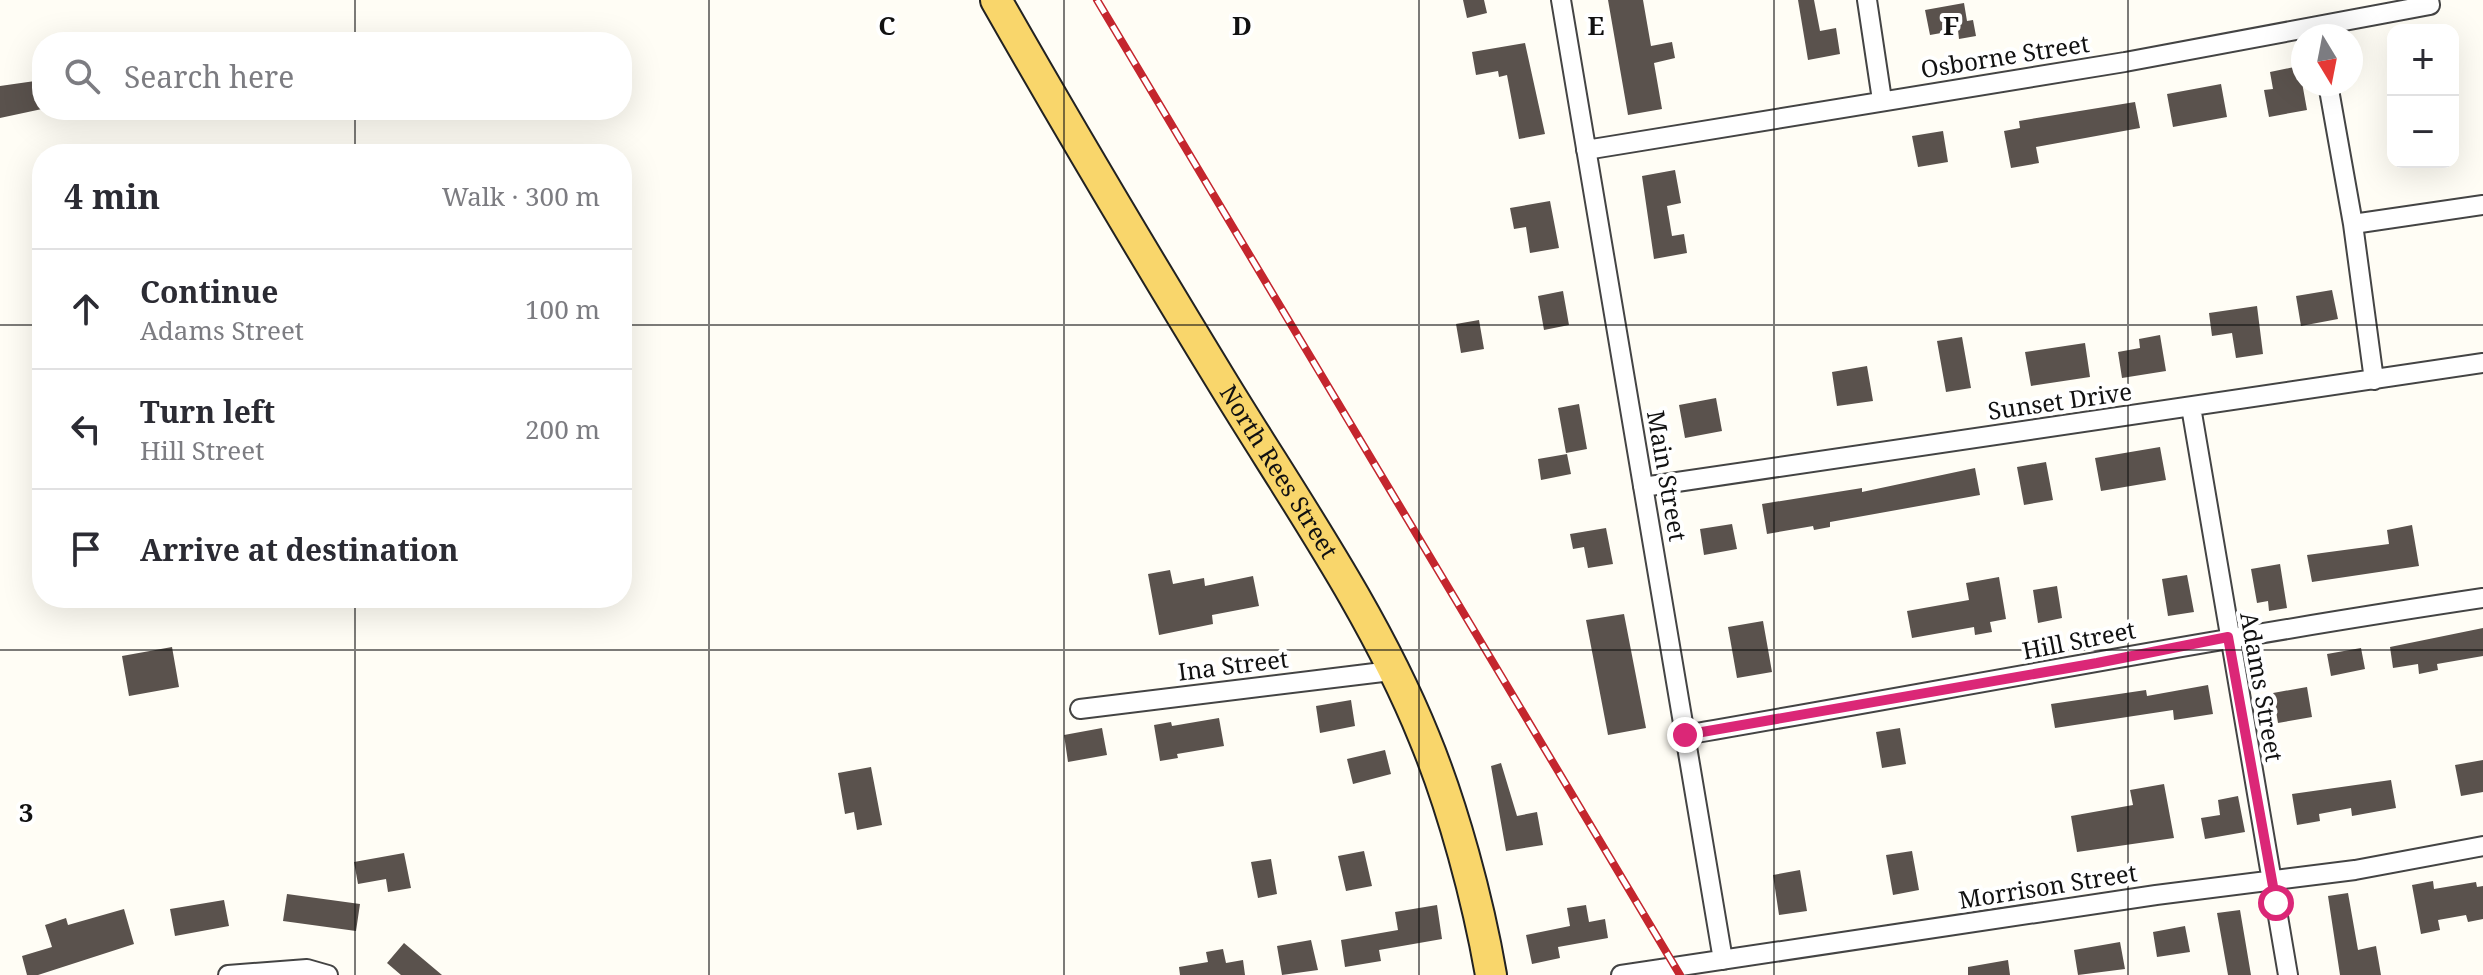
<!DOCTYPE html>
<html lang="en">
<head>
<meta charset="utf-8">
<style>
  body { margin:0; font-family:"Noto Serif",serif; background:#f2f2f3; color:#2b2b33 }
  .controls { position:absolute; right:24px; top:24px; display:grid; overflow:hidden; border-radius:16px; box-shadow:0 8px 32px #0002 }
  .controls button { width:72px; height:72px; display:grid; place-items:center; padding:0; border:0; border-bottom:2px solid #e1e1e2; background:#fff; color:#2b2b33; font:40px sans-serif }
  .compass { position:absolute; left:2291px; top:24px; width:72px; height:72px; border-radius:50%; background:#fff; box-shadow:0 8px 32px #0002; rotate:170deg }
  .stop { position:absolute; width:24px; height:24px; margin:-18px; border:6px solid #db2777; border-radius:50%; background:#fff }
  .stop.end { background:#db2777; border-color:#fff; box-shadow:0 2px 8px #0008 }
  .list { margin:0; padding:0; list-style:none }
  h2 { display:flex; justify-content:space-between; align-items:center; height:104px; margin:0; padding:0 32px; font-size:34px }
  h2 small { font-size:26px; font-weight:400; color:#7c7c81 }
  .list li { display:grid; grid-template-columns:52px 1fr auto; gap:24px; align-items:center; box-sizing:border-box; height:120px; padding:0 32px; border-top:2px solid #e1e1e2 }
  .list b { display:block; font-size:30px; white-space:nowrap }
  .list p { margin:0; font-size:26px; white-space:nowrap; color:#7c7c81 }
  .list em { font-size:26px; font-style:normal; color:#7c7c81 }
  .icon { flex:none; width:44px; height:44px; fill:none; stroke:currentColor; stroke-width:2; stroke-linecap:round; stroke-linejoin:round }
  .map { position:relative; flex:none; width:2483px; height:975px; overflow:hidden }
  .search { position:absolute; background:#fff; box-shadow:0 8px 32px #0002; left:32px; top:32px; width:600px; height:88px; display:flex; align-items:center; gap:20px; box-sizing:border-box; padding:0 28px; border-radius:32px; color:#7c7c81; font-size:30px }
  .panel { position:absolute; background:#fff; box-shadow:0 8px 32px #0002; left:32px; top:144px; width:600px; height:464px; border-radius:32px }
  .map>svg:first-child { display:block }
  .building { fill:#5a524d }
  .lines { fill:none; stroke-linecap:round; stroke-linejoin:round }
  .minor-casing { stroke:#444; stroke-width:22 }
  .primary-casing { stroke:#222; stroke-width:34 }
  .minor { stroke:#fff; stroke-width:18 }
  .primary { stroke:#f9d66b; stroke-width:30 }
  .rail-casing { stroke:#c4262e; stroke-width:8 }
  .rail { stroke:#fff; stroke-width:5; stroke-dasharray:15; stroke-linecap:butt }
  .route { stroke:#db2777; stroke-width:10 }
  .grid { fill:none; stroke:#111; stroke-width:2; stroke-opacity:0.55 }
  .labels { text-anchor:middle; stroke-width:8; stroke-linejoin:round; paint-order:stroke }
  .street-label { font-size:24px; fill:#111; stroke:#fff }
  .grid-label { font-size:26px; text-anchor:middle; font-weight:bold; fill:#111; stroke:#fff; stroke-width:8; stroke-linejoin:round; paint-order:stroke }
</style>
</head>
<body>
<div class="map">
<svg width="2483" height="975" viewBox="0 0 2483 975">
  <rect width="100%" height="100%" fill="#fffdf5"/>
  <!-- building -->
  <path class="building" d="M1463,0h21l3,13 -20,5z
    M1608,0h35l8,46 21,-4 3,16 -21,5 8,46 -34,6z
    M1798,0h16l6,31 16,-3 4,26 -32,6z
    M1964,3l3,18 6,-1 3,16 -17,3 -1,-9 -28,5 -5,-25z
    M1525,43l20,91 -26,5 -12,-64 -8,2 -1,-6 -22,4 -4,-23z
    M2299,66l8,44 -38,7 -5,-27 9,-1 -3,-17z
    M42,80v29l-42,9v-32z
    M2221,84l6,33 -54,10 -6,-33z
    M2135,102l5,26 -104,19 3,16 -28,5 -7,-37 16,-3 -1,-7z
    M1943,131l5,31 -30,5 -6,-31z
    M1675,170l6,33 -14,3 5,30 12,-2 3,19 -33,6 -12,-83z
    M1550,201l9,47 -29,5 -4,-26 -12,2 -4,-21z
    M2332,290l6,29 -37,7 -5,-30z
    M1563,291l6,34 -25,5 -6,-34z
    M2257,306l6,48 -27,4 -4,-25 -20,3 -3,-23z
    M1479,320l5,29 -23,4 -5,-29z
    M2160,335l6,36 -44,7 -4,-26 22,-4 -1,-9z
    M1962,337l9,51 -25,4 -9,-51z
    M2085,343l5,34 -59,9 -6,-34z
    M1867,366l6,35 -36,5 -5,-34z
    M1716,398l6,33 -37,7 -6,-33z
    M1579,404l8,45 -21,4 -8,-45z
    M2160,447l6,33 -65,11 -6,-33z
    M1567,454l4,20 -30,6 -3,-21z
    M2046,462l7,38 -29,5 -7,-38z
    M1975,468l5,27 -150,27v5l-16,3 -1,-4 -46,8 -5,-30 100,-16v4z
    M1732,524l5,25 -33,6 -4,-26z
    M2412,525l7,41 -107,16 -5,-27 82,-11 -2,-14z
    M1606,528l7,36 -25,4 -4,-21 -11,2 -3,-15z
    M2280,564l7,44 -18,3 -1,-10 -11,2 -6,-34z
    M1170,570l3,14 31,-6 1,8 48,-10 6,30 -47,9 1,9 -54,11 -11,-61z
    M2187,575l7,37 -26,4 -6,-37z
    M1999,577l7,42 -16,3 2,10 -17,3 -1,-8 -62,11 -5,-27 62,-11 -3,-17z
    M2057,586l5,32 -24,5 -5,-33z
    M1624,614l22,114 -38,7 -22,-115z
    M1763,621l9,51 -35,6 -9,-51z
    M2483,628v28l-46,8 1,6 -19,4 -1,-10 -25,4 -3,-21z
    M172,647l7,40 -50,9 -7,-40z
    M2361,648l4,21 -34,7 -4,-22z
    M2208,685l5,29 -39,6 -1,-10 -118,18 -4,-24 95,-14 1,6z
    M2307,687l5,30 -34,6 -5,-30z
    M1351,700l4,26 -35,7 -4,-27z
    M1219,718l5,28 -47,8 1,4 -18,3 -6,-36 17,-3 1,4z
    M1102,728l5,27 -39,7 -4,-27z
    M1900,728l6,36 -24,4 -6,-36z
    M1385,750l6,24 -38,10 -6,-25z
    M2483,760v32l-22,4 -6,-31z
    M1501,763l16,53 20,-4 6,33 -37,6 -15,-85z
    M871,767l11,58 -25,5 -3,-18 -9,2 -7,-41z
    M2391,780l5,28 -44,8 -1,-8 -32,6 1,7 -23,4 -5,-31z
    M2164,784l10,54 -97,14 -6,-36 62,-11 -3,-15z
    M2238,796l7,36 -40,7 -4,-21 19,-3 -2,-15z
    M1364,851l8,35 -26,5 -8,-35z
    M1912,851l7,39 -26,5 -7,-40z
    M404,853l7,35 -23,4 -2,-13 -28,5 -4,-22z
    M1271,859l6,35 -19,4 -7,-36z
    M1800,870l7,41 -28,4 -6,-40z
    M2433,881l1,8 42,-7 1,5 6,-1v33l-15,3 -2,-7 -28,5 2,10 -19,4 -9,-49z
    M2348,893l10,57 18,-4 5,29h-41l-12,-79z
    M287,894l73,10 -4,27 -73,-10z
    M224,900l5,26 -54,10 -5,-27z
    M1437,905l5,34 -63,11 2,11 -36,6 -4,-27 57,-10 -3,-18z
    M1586,905l3,17 16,-3 3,19 -50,9 2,11 -28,6 -6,-29 44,-9 -3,-18z
    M124,909l10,35 -96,31h-11l-5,-19 30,-9 -7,-22 21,-7 2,7z
    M2240,910l11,65h-23l-11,-62z
    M2185,926l5,26 -33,5 -4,-25z
    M1311,940l7,30 -36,5 -5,-29z
    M2120,942l5,27 -47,6 -4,-25z
    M404,943l38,32h-41l-14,-12z
    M1223,949l3,14 17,-3 2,15h-65l-1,-8 29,-5 -2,-10z
    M2008,960l2,15h-42v-8z"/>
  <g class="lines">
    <!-- minor casing -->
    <g class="minor-casing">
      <path id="minor" d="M1561,0l162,960
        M1867,0l15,100
        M2328,84l25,140 21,156
        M1586,150l539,-88 305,-57 -1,-5
        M2353,224l130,-19
        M2191,407l97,568
        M1643,487l840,-124
        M1080,709l311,-38
        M1685,735c266,-46 531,-97 798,-137
        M228,975l79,-6 21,6
        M1621,975l535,-80 199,-25 128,-24"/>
    </g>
    <!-- primary casing -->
    <g class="primary-casing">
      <g id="primary">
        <path id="s1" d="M996,0c73,128 148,254 225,380 70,115 152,231 203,357 29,70 54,163 67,238"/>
      </g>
    </g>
    <!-- minor -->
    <use href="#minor" class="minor"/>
    <!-- primary -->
    <use href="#primary" class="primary"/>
    <!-- rail casing -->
    <g class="rail-casing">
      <path id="rail" d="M1097,0l583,975"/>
    </g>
    <!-- rail -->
    <use href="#rail" class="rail"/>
  </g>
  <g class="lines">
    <!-- route -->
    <path class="route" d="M1685,735l412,-72 131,-26 48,266"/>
  </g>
  <!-- grid -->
  <path class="grid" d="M355,0v42M709,0v975M1064,0v975M1419,0v975M1774,0v975M2128,0v975M355,110v44M0,325h42M622,325h1861M355,598v377M0,650h2483"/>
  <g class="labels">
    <!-- street labels -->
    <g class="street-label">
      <text transform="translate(2005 57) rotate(-9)" y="8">Osborne Street</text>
      <text transform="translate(2060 402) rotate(-8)" y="8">Sunset Drive</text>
      <text dy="8" stroke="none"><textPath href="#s1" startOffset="550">North Rees Street</textPath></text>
      <text transform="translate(1666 476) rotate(80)" y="8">Main Street</text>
      <text transform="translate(2079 641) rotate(-11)" y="8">Hill Street</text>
      <text transform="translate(1233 666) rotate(-7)" y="8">Ina Street</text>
      <text transform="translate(2261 687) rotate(80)" y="8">Adams Street</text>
      <text transform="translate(2048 887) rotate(-9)" y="8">Morrison Street</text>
    </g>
  </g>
  <g class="grid-label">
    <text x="887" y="35">C</text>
    <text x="1242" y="35">D</text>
    <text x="1596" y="35">E</text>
    <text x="1951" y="35">F</text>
    <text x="26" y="822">3</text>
  </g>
</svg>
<div class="controls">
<button>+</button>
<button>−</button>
</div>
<svg class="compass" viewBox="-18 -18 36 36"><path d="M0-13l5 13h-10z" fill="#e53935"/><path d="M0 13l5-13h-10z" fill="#7c7c81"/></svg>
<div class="stop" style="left:2276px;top:903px"></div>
<div class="stop end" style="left:1685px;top:735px"></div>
<div class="search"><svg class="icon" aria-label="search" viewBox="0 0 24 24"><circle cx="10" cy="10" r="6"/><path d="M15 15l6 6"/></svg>Search here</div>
<section class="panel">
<h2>4 min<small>Walk · 300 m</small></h2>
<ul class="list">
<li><svg class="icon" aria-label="ahead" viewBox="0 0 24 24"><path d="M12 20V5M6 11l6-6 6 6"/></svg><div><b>Continue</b><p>Adams Street</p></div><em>100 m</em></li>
<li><svg class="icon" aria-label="left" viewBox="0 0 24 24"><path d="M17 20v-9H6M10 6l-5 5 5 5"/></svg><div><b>Turn left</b><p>Hill Street</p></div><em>200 m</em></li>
<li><svg class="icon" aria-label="arrive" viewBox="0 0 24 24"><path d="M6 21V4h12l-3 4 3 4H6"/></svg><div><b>Arrive at destination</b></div></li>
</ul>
</section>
</div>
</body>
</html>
